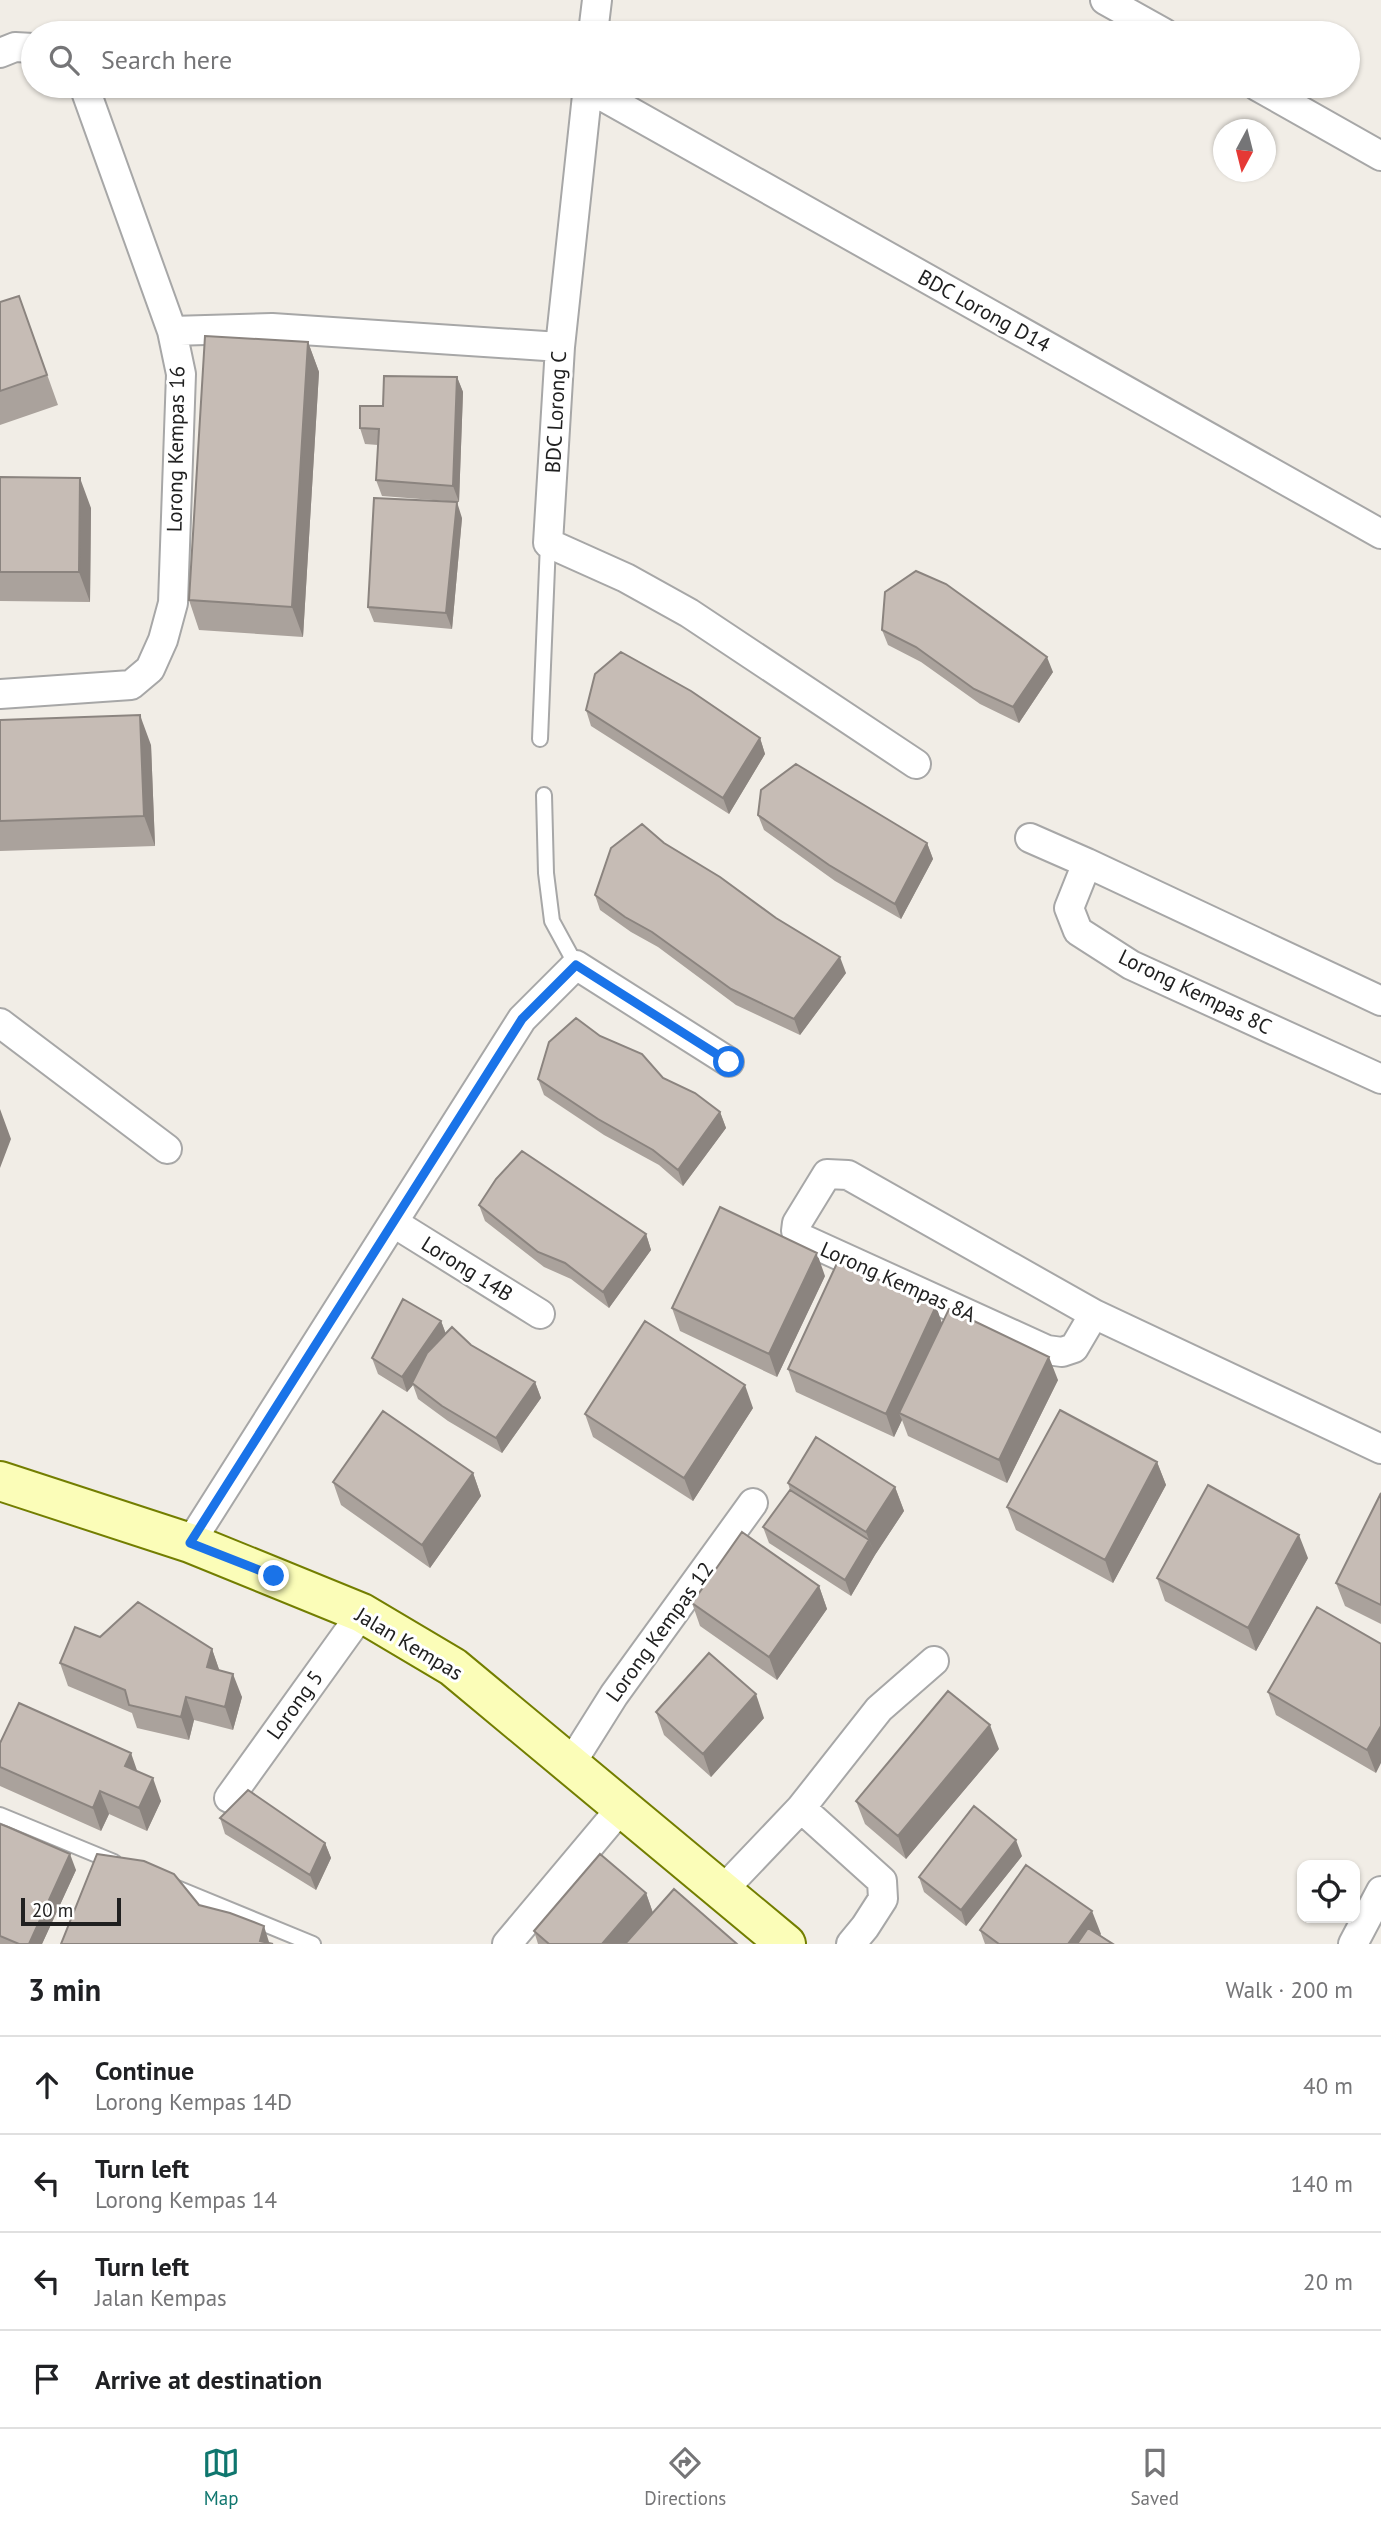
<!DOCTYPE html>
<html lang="en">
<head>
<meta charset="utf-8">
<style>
  body { margin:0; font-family:"PT Sans",sans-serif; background:#f2f2f2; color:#202124 }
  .controls { position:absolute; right:21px; bottom:21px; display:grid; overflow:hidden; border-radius:14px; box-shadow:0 2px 5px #0004 }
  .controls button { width:63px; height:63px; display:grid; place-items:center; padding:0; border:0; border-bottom:2px solid #e0e0e0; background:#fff; color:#202124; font:35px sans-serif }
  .compass { position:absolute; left:1213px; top:119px; width:63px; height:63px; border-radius:50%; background:#fff; box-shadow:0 2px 5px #0004; rotate:187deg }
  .scale { position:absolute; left:21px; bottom:18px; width:100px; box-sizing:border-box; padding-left:7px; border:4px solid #202020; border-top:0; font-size:19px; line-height:24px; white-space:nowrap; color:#202020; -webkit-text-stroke:5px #fff; paint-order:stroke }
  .stop { position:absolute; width:21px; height:21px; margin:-16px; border:5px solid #1a73e8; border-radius:50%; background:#fff }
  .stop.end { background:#1a73e8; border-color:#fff; box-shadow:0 2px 7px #0008 }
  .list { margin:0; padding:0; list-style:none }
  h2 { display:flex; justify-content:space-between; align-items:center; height:91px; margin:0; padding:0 28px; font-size:30px }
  h2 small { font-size:23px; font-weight:400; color:#757577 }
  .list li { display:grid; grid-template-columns:46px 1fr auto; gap:21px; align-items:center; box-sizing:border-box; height:98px; padding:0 28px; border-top:2px solid #e0e0e0 }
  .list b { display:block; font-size:26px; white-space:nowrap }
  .list p { margin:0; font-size:23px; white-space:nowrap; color:#757577 }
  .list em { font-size:23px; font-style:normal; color:#757577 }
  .icon { flex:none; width:38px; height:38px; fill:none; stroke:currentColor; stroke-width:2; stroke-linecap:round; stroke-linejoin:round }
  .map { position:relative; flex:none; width:1381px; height:1944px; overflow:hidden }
  .search { position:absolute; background:#fff; box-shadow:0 2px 5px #0004; left:21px; right:21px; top:21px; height:77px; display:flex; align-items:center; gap:18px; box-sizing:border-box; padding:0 24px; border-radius:38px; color:#757577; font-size:26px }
  .sheet { height:483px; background:#fff }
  nav { display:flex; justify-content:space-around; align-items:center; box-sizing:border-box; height:98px; border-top:2px solid #e0e0e0; background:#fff; font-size:19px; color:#757577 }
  nav a { display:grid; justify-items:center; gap:4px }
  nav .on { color:#0f766e }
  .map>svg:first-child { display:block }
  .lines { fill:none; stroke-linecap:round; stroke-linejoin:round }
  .lane-casing { stroke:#a7a7a7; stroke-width:18 }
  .street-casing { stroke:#a7a7a7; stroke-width:32 }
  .secondary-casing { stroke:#737e00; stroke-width:42 }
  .lane { stroke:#fff; stroke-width:14 }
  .street { stroke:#fff; stroke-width:28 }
  .secondary { stroke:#fbfdb8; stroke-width:38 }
  .wall { fill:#aaa29c }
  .shaded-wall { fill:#8b847f }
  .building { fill:#c6bcb5; stroke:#8b847f; stroke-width:2 }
  .route { stroke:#1a73e8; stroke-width:9 }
  .labels { text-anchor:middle; stroke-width:6; stroke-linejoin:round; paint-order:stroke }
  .street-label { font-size:21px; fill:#202020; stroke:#fff }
</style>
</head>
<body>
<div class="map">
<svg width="1381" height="1944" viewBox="0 0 1381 1944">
  <rect width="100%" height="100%" fill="#f1ede6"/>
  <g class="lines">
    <!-- lane casing -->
    <g class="lane-casing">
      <path id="lane" d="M540,739l8,-196
        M544,795l2,78 6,48 24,44
        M0,1815l114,47
        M172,1886l141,58"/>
    </g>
    <!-- street casing -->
    <g class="street-casing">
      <path id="street" d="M1105,0l59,33
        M593,33l4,-33
        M0,53l15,-6 18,1
        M84,86l88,245
        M588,86l-28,261 -12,196 78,35 63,35 227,151
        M1257,86l124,70
        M588,88l793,446
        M0,694l131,-9 19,-16 13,-29 10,-37 8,-229 -9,-43 100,-3 288,19
        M1030,838l57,25 294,138
        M1087,863l-18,45 9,23 53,34 250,114
        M0,1023l167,126
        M394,1223l146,91
        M1094,1314l-20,34 -12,4 -15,-2 -246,-112 -5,-7 1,-8 30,-49 21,1 246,139 287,135
        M190,1543l332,-524 54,-54 153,97
        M570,1765l44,-70 139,-192
        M229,1798l133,-185
        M722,1891l79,-83
        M507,1944l115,-137
        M851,1944l14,-17 18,-28 -1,-18 -81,-73 78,-99 55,-48
        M1353,1944l28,-53"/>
    </g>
    <!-- secondary casing -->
    <g class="secondary-casing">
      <path id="secondary" d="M0,1481l190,62 172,70 91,54 333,277"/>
    </g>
    <!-- lane -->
    <use href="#lane" class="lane"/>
    <!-- street -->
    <use href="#street" class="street"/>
    <!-- secondary -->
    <use href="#secondary" class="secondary"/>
  </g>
  <!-- wall -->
  <path class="wall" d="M19,296l39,109 -58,20v-123z
    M308,342l11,30 -16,265 -104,-7 -10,-30z
    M457,377l6,15 -4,110 -77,-6 -6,-16 2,-35 -13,-1 -5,-16 23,-22z
    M0,477l91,31 -1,94 -90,-1z
    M462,518l-10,111 -78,-7 -6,-15z
    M882,630l171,42 -34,51 -39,-19 -59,-42 -33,-17z
    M586,710l174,28 5,16 -36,60 -138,-88z
    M0,720l151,25 4,101 -155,5z
    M758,815l169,28 6,16 -32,60 -66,-38 -71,-51z
    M664,843l182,130 -46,62 -64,-30 -78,-58 -27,-15 -31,-22 -5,-15z
    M600,1036l63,42 57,34 6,16 -43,58 -24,-21 -55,-30 -60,-40 -6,-16z
    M479,1205l167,29 5,16 -42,58 -38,-29 -27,-12 -59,-46z
    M825,1276l-48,101 -97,-46 -8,-23z
    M936,1306l6,18 116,56 -51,103 -99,-47 -6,-16 -8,17 -98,-45 -8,-23z
    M441,1321l5,13 25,11 64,37 6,16 -39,55 -54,-32 -30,-22 -5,-14 -6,7 -29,-18 -6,-16z
    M753,1408l-60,93 -100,-64 -8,-23z
    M1157,1462l9,23 -53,98 -97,-53 -9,-23z
    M473,1473l8,23 -51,72 -89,-63 -8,-23z
    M788,1483l107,4 9,24 -29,44 -24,41 -82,-53 -6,-16 27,-37z
    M1381,1493v131l-36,-18 -9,-23z
    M1308,1558l-52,93 -91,-50 -8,-23z
    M819,1586l8,23 -50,71 -77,-54 -8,-23z
    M100,1637l112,12 7,21 23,27 -9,33 -39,-10 -5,20 -52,-12 -5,-15 -64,-27 -8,-23z
    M1381,1644l-5,129 -100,-58 -8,-23z
    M656,1712l108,6 -53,59 -47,-42z
    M0,1743l137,28 24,30 -14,30 -38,-17 -8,17 -101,-45z
    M999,1749l-93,110 -41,-35 -9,-23z
    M220,1818l105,25 6,15 -15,32 -91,-56z
    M0,1824l76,46 -34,74h-42z
    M1022,1856l-56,70 -42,-34 -5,-15z
    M646,1893l7,20 84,31h-199l-4,-13z
    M980,1930l121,4 -1,1 13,9h-128z"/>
  <!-- shaded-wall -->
  <path class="shaded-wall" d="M308,342l11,30 -16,265 -11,-30z
    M457,377l6,15 -4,110 -6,-16z
    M80,478l11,30 -1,94 -11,-30z
    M457,502l5,16 -10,111 -6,-16z
    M1047,657l6,15 -34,51 -6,-16z
    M140,715l11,30 4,101 -11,-30z
    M760,738l5,16 -36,60 -6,-16z
    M927,843l6,16 -32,60 -6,-15z
    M840,957l6,16 -46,62 -6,-16z
    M0,1109l11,30 -11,29z
    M720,1112l6,16 -43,58 -5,-16z
    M646,1234l5,16 -42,58 -6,-16z
    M817,1253l8,23 -48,101 -8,-23z
    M936,1306l8,23 -45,84 3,7 -8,17 -8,-23z
    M441,1321l6,16 -35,46 1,2 -6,7 -5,-15z
    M1049,1357l9,23 -51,103 -8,-23z
    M535,1382l6,16 -39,55 -6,-15z
    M745,1385l8,23 -60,93 -9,-23z
    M1157,1462l9,23 -53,98 -8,-23z
    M473,1473l8,23 -51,72 -8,-23z
    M895,1487l9,24 -29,44 -9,-23z
    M1299,1535l9,23 -52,93 -8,-23z
    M869,1540l6,15 -24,41 -6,-16z
    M819,1586l8,23 -50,71 -8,-23z
    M212,1649l8,23 -13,-5z
    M233,1674l9,23 -9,33 -8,-23z
    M756,1694l8,24 -53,59 -8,-23z
    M186,1697l8,23 -5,20 -8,-23z
    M990,1725l9,24 -93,110 -8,-23z
    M1381,1726v37l-5,10 -9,-23z
    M131,1753l8,23 -14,-10z
    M153,1778l8,23 -14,30 -8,-23z
    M100,1791l9,23 -8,17 -8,-23z
    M1016,1840l6,16 -56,70 -5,-16z
    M325,1843l6,15 -15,32 -6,-15z
    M70,1854l6,16 -34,74h-13z
    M646,1893l8,23 -24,28h-28z
    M1092,1911l9,23 -8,10h-25z
    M264,1926l5,16v2l-9,-3z"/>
  <!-- building -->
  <path class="building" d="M19,296l28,79 -47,16v-89z
    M205,336l103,6 -16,265 -103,-7z
    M384,376l73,1 -4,109 -77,-6 3,-51 -19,-1v-22h23z
    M0,477l80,1 -1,94h-79z
    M374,498l83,4 -11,111 -78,-6z
    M916,571l30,13 101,73 -34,50 -39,-18 -58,-42 -34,-17 3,-38z
    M621,652l70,39 69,47 -37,60 -137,-88 9,-36z
    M140,715l4,101 -144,5v-101z
    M796,764l131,79 -32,61 -66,-39 -71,-50 3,-25z
    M642,824l22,19 56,34 56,41 64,39 -46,62 -63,-30 -79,-57 -27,-15 -30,-22 16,-47z
    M576,1018l24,18 42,18 21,24 32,15 25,19 -42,58 -25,-20 -55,-31 -60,-40 11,-37z
    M522,1151l124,83 -43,58 -38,-29 -27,-11 -59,-47 17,-26z
    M720,1207l97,46 -48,101 -97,-46z
    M838,1261l98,45 -50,108 -98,-45z
    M403,1299l38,22 -39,56 -30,-19z
    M949,1309l100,48 -50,103 -100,-47z
    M645,1321l100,64 -61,93 -99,-64z
    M452,1327l19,18 64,37 -39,56 -54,-32 -30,-23 15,-30z
    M1060,1410l97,52 -52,98 -98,-53z
    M383,1411l90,62 -51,72 -89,-63z
    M816,1437l79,50 -29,45 -78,-49z
    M1208,1485l91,50 -51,93 -91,-50z
    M790,1490l79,50 -24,40 -82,-53z
    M1381,1493v112l-45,-22z
    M742,1532l77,54 -50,71 -77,-54z
    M138,1602l74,47 -5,18 26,7 -8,33 -39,-10 -5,20 -52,-12 -4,-15 -65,-27 15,-36 25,10z
    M1317,1607l64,37v82l-14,24 -99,-58z
    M709,1653l47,41 -53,60 -47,-42z
    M948,1691l42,34 -92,111 -42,-35z
    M19,1703l112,50 -6,13 28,12 -14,30 -39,-17 -7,17 -93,-41v-24z
    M248,1790l77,53 -15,32 -90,-57z
    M974,1806l42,34 -55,70 -42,-33z
    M0,1824l8,3 62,27 -41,90h-10l-19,-8z
    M97,1854l47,7 30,13 25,31 31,8 34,13 -4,15 13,3h-212z
    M600,1854l46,39 -44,51h-53l-15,-13z
    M1026,1865l66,46 -24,33h-69l-19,-14z
    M674,1889l63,55h-112z
    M1088,1928l25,16h-36z"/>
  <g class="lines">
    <!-- route -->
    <path class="route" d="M274,1576l-84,-33 332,-524 54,-54 153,97"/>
  </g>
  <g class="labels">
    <!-- street labels -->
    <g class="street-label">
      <text transform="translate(984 311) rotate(29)" y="7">BDC Lorong D14</text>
      <text transform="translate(556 412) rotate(-87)" y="7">BDC Lorong C</text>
      <text transform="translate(176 449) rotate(-89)" y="7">Lorong Kempas 16</text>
      <text transform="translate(1195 992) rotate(26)" y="7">Lorong Kempas 8C</text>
      <text transform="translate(467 1269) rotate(32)" y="7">Lorong 14B</text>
      <text transform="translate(898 1282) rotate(24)" y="7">Lorong Kempas 8A</text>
      <text transform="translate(660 1632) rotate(-54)" y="7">Lorong Kempas 12</text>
      <text transform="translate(409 1644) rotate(31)" y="7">Jalan Kempas</text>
      <text transform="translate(295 1705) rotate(-54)" y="7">Lorong 5</text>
    </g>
  </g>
</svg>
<div class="controls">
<button><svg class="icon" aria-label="locate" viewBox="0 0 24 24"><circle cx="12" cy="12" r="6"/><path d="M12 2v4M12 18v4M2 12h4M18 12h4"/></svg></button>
</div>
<svg class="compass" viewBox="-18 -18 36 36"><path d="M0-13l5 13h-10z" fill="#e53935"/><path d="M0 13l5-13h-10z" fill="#757577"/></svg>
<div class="scale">20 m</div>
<div class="stop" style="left:729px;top:1062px"></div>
<div class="stop end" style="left:274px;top:1576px"></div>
<div class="search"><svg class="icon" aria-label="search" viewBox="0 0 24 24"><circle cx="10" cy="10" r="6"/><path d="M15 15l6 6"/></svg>Search here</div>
</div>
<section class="sheet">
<h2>3 min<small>Walk · 200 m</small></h2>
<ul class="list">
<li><svg class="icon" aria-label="ahead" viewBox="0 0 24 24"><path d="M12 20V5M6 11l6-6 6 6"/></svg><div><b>Continue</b><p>Lorong Kempas 14D</p></div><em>40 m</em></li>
<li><svg class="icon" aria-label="left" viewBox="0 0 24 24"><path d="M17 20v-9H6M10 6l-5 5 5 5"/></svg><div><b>Turn left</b><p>Lorong Kempas 14</p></div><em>140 m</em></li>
<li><svg class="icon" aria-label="left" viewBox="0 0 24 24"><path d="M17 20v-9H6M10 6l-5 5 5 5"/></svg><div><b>Turn left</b><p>Jalan Kempas</p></div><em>20 m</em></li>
<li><svg class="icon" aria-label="arrive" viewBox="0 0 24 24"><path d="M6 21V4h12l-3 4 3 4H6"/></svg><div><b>Arrive at destination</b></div></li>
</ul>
</section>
<nav>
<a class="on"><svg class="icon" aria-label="map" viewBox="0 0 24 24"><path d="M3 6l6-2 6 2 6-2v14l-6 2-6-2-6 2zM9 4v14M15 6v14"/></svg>Map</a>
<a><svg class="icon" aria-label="directions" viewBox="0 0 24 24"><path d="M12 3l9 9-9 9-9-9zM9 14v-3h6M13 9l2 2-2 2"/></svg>Directions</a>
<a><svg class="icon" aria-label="saved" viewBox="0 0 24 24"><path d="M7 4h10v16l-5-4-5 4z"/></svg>Saved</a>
</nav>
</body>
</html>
